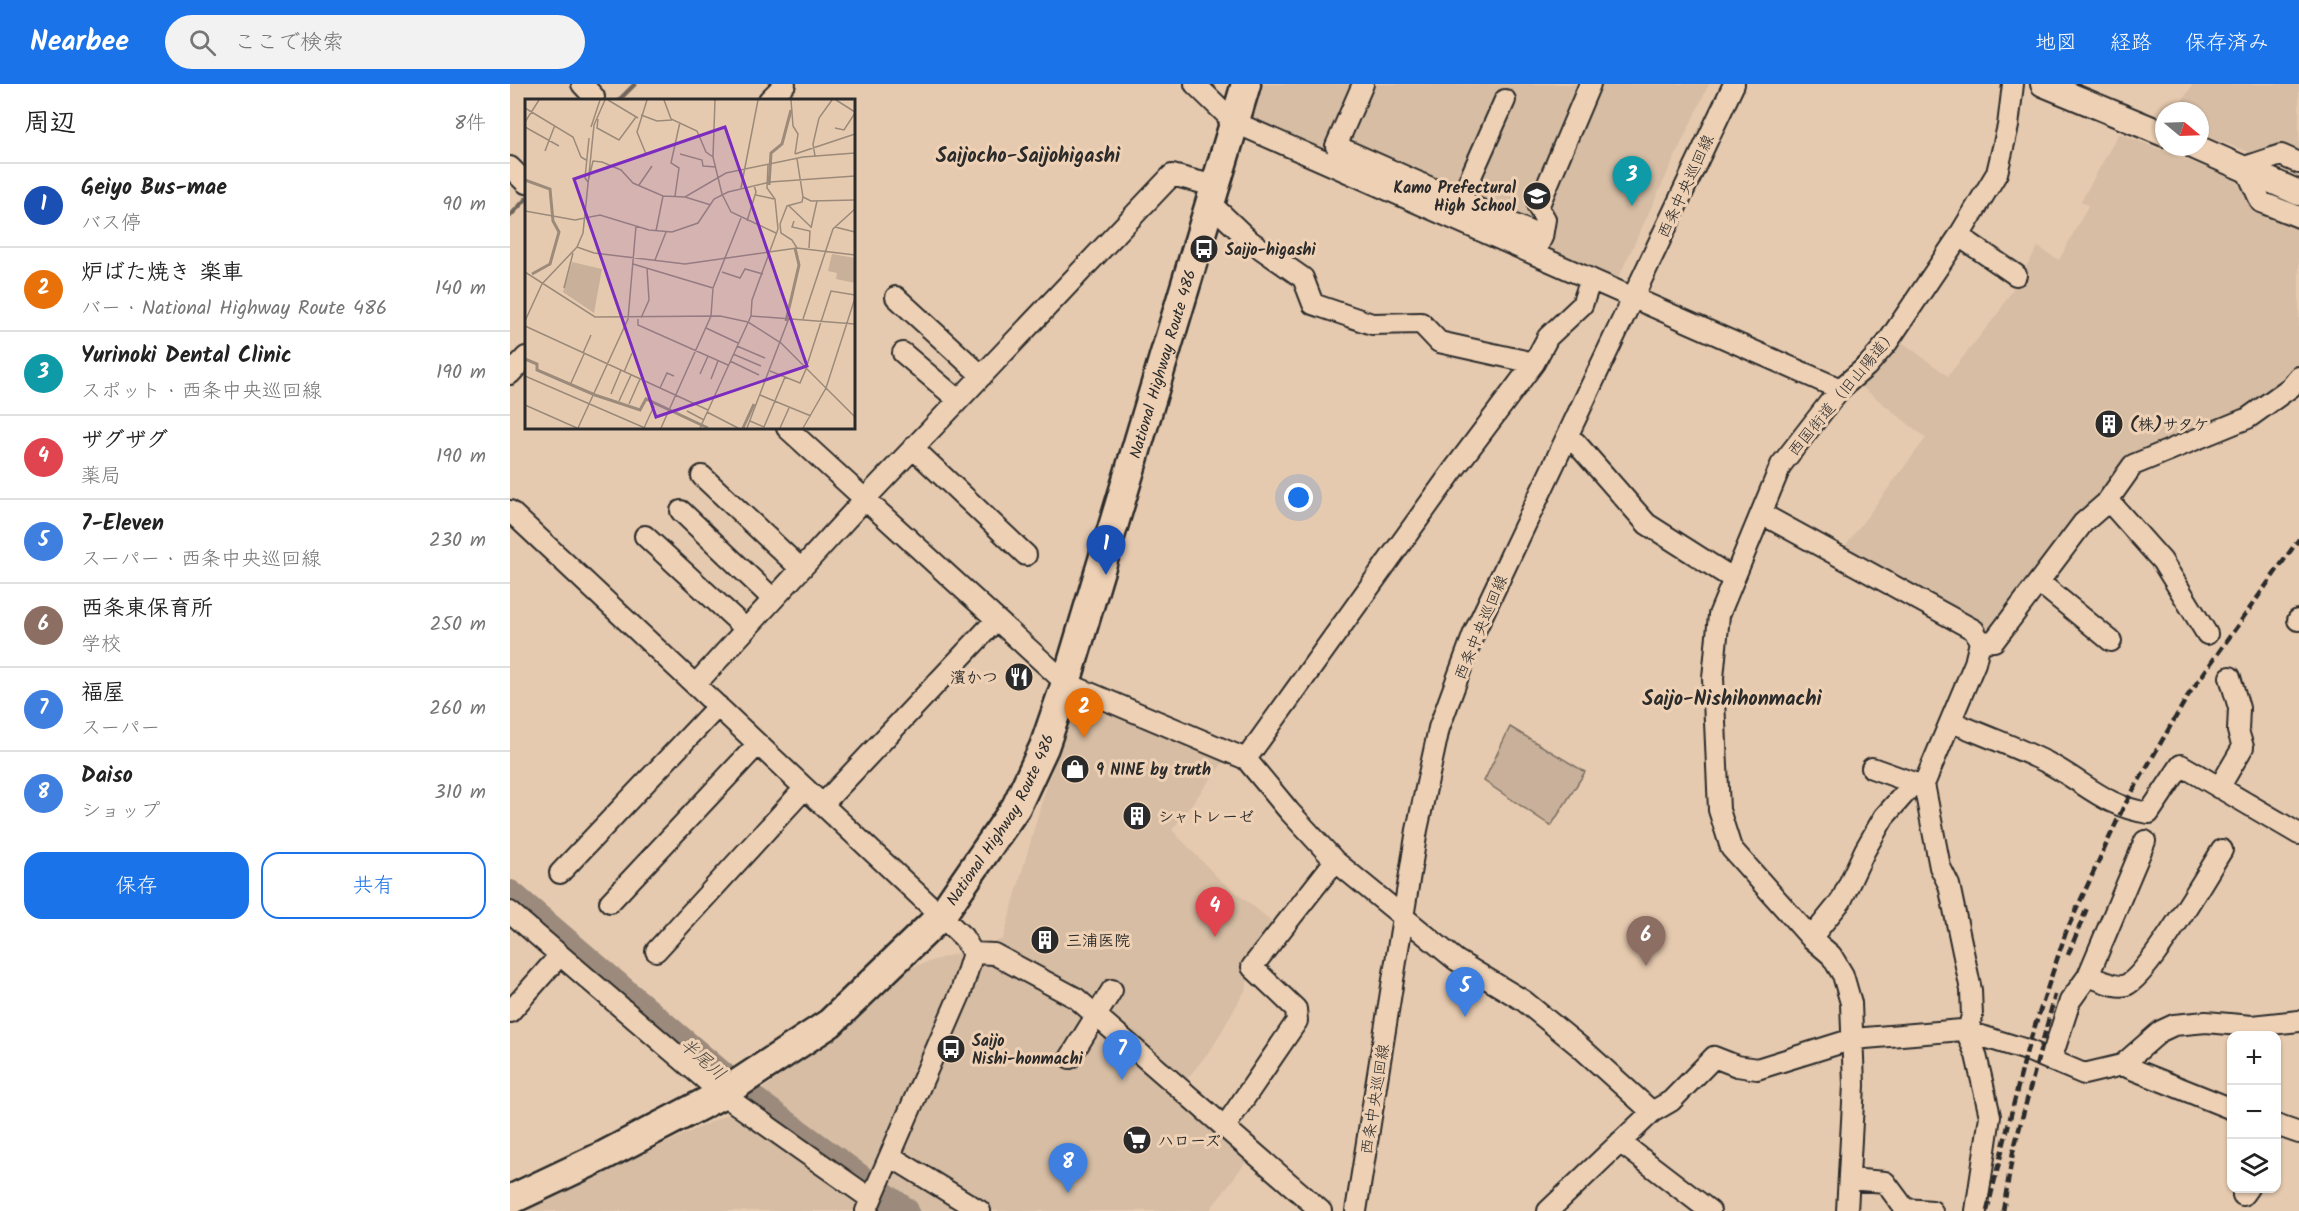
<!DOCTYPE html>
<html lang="ja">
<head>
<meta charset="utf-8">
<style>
  body { margin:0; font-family:Kalam,"Klee One",sans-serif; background:#f2f2f2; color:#222 }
  .controls { position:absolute; right:18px; bottom:18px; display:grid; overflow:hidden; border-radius:12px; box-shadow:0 2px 4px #0004 }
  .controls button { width:54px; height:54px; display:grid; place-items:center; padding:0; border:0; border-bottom:2px solid #e0e0e0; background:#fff; color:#222; font:30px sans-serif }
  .compass { position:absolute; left:1645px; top:18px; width:54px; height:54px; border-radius:50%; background:#fff; box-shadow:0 2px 4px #0004; rotate:109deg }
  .you { position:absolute; left:789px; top:414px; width:21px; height:21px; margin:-15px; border:4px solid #fff; border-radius:50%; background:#1a73e8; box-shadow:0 0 0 9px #1a73e833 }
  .badge { display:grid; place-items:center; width:39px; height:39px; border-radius:50%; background:#1a73e8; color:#fff; font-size:20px; font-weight:700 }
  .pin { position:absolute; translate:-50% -50px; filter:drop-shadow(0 2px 3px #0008) }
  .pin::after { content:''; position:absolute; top:32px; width:21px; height:18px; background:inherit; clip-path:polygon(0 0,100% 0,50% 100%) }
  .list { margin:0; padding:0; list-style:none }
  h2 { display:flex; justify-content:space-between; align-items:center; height:78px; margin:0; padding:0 24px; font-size:26px }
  h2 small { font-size:20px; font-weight:400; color:#767676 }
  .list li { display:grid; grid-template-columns:39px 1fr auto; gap:18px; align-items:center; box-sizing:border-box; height:84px; padding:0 24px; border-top:2px solid #e0e0e0 }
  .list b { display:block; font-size:22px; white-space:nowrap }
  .list p { margin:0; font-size:20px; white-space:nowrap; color:#767676 }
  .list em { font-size:20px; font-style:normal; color:#767676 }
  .actions { display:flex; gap:12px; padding:18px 24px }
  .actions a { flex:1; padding:14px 0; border:2px solid #1a73e8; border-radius:18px; text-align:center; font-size:21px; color:#1a73e8 }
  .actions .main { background:#1a73e8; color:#fff }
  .icon { flex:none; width:33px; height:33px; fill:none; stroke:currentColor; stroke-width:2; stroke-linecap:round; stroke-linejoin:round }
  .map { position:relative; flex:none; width:1789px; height:1127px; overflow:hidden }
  header { display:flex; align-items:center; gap:36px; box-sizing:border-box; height:84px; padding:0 30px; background:#1a73e8; color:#fff }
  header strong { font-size:28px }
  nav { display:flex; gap:33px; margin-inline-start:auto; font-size:21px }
  .search { width:420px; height:54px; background:#f2f2f2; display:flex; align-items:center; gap:15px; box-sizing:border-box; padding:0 21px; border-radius:33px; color:#767676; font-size:22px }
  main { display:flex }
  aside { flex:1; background:#fff }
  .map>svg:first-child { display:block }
  .built { fill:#d6bda4 }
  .green { fill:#c8b09a; stroke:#7a6e62; stroke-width:1.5 }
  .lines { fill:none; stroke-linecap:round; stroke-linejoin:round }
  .stream { stroke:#6f655b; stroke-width:4.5 }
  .river { stroke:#9c8b7b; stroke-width:28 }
  .minor-casing { stroke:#2b2b2b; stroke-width:24 }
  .major-casing { stroke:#2b2b2b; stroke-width:28 }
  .highway-casing { stroke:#2b2b2b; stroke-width:33 }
  .minor { stroke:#eed1b5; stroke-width:20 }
  .major { stroke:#eed1b5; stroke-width:24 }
  .highway { stroke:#eed1b5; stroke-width:28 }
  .rail { stroke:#2b2b2b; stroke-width:4.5; stroke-dasharray:9 4.5; stroke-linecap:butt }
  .labels { text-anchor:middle; stroke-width:6; stroke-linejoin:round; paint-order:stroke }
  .street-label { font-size:16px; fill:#2b2b2b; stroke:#eed1b5 }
  .poi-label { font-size:16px; font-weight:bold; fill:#2b2b2b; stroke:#eed1b5; text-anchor:start }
  .water-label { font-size:18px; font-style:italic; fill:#47433f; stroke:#eed1b5 }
  .quarter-label { font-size:20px; font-weight:bold; fill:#2b2b2b; stroke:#eed1b5 }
  .inset-river { fill:none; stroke:#9c8b7b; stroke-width:3 }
  .inset-road { fill:none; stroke:#9b8a7a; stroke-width:1.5 }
  .view { fill:#7b2cbf; fill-opacity:0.15; stroke:#7b2cbf; stroke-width:3 }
  .inset-edge { fill:none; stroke:#2b2b2b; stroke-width:3 }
</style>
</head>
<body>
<header>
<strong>Nearbee</strong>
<div class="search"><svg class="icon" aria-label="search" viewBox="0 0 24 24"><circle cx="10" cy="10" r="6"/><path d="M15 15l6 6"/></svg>ここで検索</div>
<nav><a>地図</a><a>経路</a><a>保存済み</a></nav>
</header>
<main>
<aside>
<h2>周辺<small>8件</small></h2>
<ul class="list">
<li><span class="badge" style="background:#1a4fb4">1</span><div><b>Geiyo Bus-mae</b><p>バス停</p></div><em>90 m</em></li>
<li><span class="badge" style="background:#e8710a">2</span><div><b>炉ばた焼き 楽車</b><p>バー · National Highway Route 486</p></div><em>140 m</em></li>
<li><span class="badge" style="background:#0f9aa8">3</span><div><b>Yurinoki Dental Clinic</b><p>スポット · 西条中央巡回線</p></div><em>190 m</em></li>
<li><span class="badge" style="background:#e0444e">4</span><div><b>ザグザグ</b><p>薬局</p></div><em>190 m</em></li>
<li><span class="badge" style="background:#3f7fe0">5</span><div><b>7-Eleven</b><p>スーパー · 西条中央巡回線</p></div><em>230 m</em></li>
<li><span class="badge" style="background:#8d6e63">6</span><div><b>西条東保育所</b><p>学校</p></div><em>250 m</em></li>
<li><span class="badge" style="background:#3f7fe0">7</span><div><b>福屋</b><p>スーパー</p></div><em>260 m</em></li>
<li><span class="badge" style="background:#3f7fe0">8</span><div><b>Daiso</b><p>ショップ</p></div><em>310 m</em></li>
</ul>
<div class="actions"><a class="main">保存</a><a>共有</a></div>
</aside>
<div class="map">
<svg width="1789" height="1127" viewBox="0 0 1789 1127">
  <rect width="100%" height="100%" fill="#e6caaf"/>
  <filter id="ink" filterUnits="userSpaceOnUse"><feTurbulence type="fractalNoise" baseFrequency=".0167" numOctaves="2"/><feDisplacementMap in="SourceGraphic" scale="12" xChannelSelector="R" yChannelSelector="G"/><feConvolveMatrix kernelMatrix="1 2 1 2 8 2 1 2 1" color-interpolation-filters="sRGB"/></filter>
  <g filter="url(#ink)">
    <!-- built -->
    <path class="built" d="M750,0h449l-93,199 -361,-157 -6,-11z
      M1683,0h106v72l-45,-2 -54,-20v-23h-24z
      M1609,49l115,46 20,26 45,20v140l-17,22 -37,29 -114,42 -143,177 -146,-85 84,-112 -69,-55 41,-44 50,37 51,-64 39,-65 21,13 29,-54 -7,-5z
      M568,610l150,62 -56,74 47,49 59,47 -30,45 -1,16 -33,58 -30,38 70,68 -45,60h-687l210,-99 106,-79 71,-65 94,-29 39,-138z"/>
    <!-- green -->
    <path class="green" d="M1000,643l75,45 -34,54 -67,-45z"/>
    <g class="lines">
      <!-- stream -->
      <path class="stream" d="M109,16l16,-16
        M0,132l16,-17"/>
      <!-- river -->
      <path class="river" d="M0,810l228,195 167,122"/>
      <!-- minor casing -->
      <g class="minor-casing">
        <path id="minor" d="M72,0l12,13
          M685,0l39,38 606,267
          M853,0l-27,62 206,91 -8,17
          M259,16l16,-16
          M1789,79l-18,-8 -36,12 16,35 38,15
          M0,83l16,16
          M950,117l45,-101
          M700,119l40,38 53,37 10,26 59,20 49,-1 18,19 95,21
          M1449,152l57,39
          M1032,153l3,-18 -7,-12 52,-123
          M1081,195l-9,26 -34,32 -14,26 -82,109 -206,287 43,52 46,50 121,99 68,41 55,45 73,66
          M386,213l86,79
          M393,269l55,47
          M0,290l16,-17
          M277,344l279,255 180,76
          M1058,354l8,5 71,81 85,54
          M403,364l113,107
          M192,392l99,93
          M1598,416l54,61 45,73
          M0,427l431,405 22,21 10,16 -12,39 -95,219
          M171,427l92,88
          M1252,430l212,116 6,12 -5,21 -51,121 16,83 9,18 22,105 1,26 -5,17 9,22 14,61 -14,95
          M135,452l101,93
          M1529,498l72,59
          M1788,536h1
          M1470,558l14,-1 89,-118 23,-20 27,-38 115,-47 43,-31 8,-10
          M185,601l169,-185 308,-325 43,11
          M1442,638c31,13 64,25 94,40 39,20 57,44 103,51l32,-48 118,69
          M1362,684l42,15
          M1709,704l24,-41 -5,-16 1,-23 -9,-31
          M313,720l173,-184
          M50,789l158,-167
          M100,818l148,-158
          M0,828l212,182 149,105
          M1301,854l30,-37 24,-51 19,-33 30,-34 10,1
          M146,867l149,-163
          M463,869l21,1 82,44 245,213
          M1578,892l57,-135
          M0,928l50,-57
          M560,974l42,-68
          M1541,976l19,-59 18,-25c10,3 31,14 40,8 23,-13 77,-107 94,-134
          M1612,981l110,44
          M1766,1041l23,8
          M714,1044l73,-107 -1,-12 -44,-42 83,-106
          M1110,1058l90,69
          M380,1072l90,55
          M1339,1095l36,3 20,27 27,2
          M1733,1111l5,-7
          M846,1127l61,-381 22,-102 35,-95 260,-549
          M1038,1127l104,-99 19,-11 43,-44 23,9 20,3 96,-30 109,-9 65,20 57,24 38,-9 39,-34 13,-6 32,-3 46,4 47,-5
          M1337,1127l7,-126 -3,-82 -8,-28 -12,-20 -20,-17 -80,-90 -12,-38 -6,-132 6,-63 62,-150 59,-76 27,-23 20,-23 72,-107 38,-63 11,-47 5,-42"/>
      </g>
      <!-- major casing -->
      <g class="major-casing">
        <path id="major" d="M1533,0l121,50
          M1685,63l104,46"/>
      </g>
      <!-- highway casing -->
      <g class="highway-casing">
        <g id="highway">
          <path id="s1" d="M0,1116l93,-44 119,-62 108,-71 111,-107 19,-28 56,-81 28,-60 22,-64 180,-599"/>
        </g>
      </g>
      <!-- minor -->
      <use href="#minor" class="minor"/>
      <!-- major -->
      <use href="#major" class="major"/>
      <!-- highway -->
      <use href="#highway" class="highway"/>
      <!-- rail -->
      <path class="rail" d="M1558,871l19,-47
        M1477,1127l40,-161 39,-118 57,-124 66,-114 110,-155
        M1493,1127l10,-59 42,-157"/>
    </g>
  </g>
  <!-- icons -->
  <defs>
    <g id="school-disc" transform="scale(1.5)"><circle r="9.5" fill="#2b2b2b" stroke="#eed1b5"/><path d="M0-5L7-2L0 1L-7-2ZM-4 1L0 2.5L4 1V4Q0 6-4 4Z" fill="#fff"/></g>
    <g id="bus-disc" transform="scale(1.5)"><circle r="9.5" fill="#2b2b2b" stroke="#eed1b5"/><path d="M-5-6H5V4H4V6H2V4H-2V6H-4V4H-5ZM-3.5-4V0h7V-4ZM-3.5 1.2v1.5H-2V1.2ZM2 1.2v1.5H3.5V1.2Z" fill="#fff"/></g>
    <g id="building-disc" transform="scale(1.5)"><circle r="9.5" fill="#2b2b2b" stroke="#eed1b5"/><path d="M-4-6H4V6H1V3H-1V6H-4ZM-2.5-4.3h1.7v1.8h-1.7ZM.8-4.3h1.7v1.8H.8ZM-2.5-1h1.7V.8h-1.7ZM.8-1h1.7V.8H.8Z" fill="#fff"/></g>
    <g id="restaurant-disc" transform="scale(1.5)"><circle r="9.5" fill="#2b2b2b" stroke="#eed1b5"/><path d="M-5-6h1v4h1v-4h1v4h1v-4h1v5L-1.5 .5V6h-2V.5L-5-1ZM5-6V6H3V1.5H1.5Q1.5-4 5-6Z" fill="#fff"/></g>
    <g id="shop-disc" transform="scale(1.5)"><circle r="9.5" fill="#2b2b2b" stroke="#eed1b5"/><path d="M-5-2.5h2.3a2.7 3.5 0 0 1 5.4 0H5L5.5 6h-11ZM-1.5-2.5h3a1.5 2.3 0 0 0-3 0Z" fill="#fff"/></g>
    <g id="supermarket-disc" transform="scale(1.5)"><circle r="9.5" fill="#2b2b2b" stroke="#eed1b5"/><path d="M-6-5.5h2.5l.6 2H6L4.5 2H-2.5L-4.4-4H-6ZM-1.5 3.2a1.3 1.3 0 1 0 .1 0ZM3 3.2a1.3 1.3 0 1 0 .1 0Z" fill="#fff"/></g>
  </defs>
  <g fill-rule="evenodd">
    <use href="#school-disc" x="1027" y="112"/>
    <use href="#bus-disc" x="694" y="165"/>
    <use href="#building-disc" x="1599" y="340"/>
    <use href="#restaurant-disc" x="509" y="593"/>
    <use href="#shop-disc" x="565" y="685"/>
    <use href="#building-disc" x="627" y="732"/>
    <use href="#building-disc" x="535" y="856"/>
    <use href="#bus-disc" x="441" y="965"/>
    <use href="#supermarket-disc" x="627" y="1056"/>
  </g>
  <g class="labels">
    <!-- street labels -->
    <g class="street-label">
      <text transform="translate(1175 102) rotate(-65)" y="6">西条中央巡回線</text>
      <text dy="6" stroke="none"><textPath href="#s1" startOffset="1120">National Highway Route 486</textPath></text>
      <text transform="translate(1332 308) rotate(-50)" y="6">西国街道（旧山陽道）</text>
      <text transform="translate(970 543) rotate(-67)" y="6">西条中央巡回線</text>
      <text dy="6" stroke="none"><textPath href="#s1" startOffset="634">National Highway Route 486</textPath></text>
      <text transform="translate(864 1015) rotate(-81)" y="6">西条中央巡回線</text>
    </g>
    <!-- poi labels -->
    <g class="poi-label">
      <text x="1006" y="109" text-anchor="end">Kamo Prefectural<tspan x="1006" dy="18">High School</tspan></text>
      <text x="715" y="171">Saijo-higashi</text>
      <text x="1620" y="346">(株)サタケ</text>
      <text x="488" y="599" text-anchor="end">濱かつ</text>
      <text x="586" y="691">9 NINE by truth</text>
      <text x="648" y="738">シャトレーゼ</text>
      <text x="556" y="862">三浦医院</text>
      <text x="462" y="962">Saijo<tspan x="462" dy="18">Nishi-honmachi</tspan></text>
      <text x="648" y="1062">ハローズ</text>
    </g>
    <!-- water labels -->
    <g class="water-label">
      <text transform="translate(193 975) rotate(41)" y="6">半尾川</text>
    </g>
    <!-- quarter labels -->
    <g class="quarter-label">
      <text x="518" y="78">Saijocho-Saijohigashi</text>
      <text x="1222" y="621">Saijo-Nishihonmachi</text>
    </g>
  </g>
  <!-- overview -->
  <g transform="translate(15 15)">
    <rect width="330" height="330" fill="#e6caaf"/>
    <path d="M307,155l23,4v25l-19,-4 1,-6 -9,-2zM47,163l30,7 -8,44 -31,-21z" fill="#c8b09a"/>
    <path class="inset-river" d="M0,81l25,9 3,32 6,11 -9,32 -18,10M244,86l2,-32 11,-9 9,-34M261,222l13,-56 -4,-17M0,260l12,5v6l58,25 45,15 6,-11 62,29M218,329l11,-24"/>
    <path class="inset-road" d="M83,1l30,18M139,1l7,19 26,12 9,21 7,5M190,1l-2,57 9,37 9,18 45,21M266,1l2,26 5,8 -3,20M311,1l19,12M0,9l48,29 8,20 5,3M116,16l16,6 15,-1M73,20l-1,9 22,12 17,-23M0,23l14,-22M0,28l34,19M66,28l9,-27M310,29l9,2 11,-17M64,39l-4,40 3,4 5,-21 9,1 19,8 12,13 30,13 22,1 41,-24 77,-16 52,-4M20,52l10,-26M121,55l-9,-22 10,-32M155,55l22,6 1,6 13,1M270,55l60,-20M290,57l-2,-12 6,-26 13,-18M272,60l6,38 8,4 44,-1M114,86l13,-19M216,89l17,-88M231,96l18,4M150,97l4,-28 -8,-5 9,-41M160,98l26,8M263,106l23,22M0,112l50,9 25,-5 49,15 23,2 26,-9 16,-24 14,-7 42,-10 85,-6M222,122l9,-29 -2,-7M269,122l-2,6 18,4 -1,17M310,128l20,5M286,129l6,-27M131,132l7,-35M52,148l17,6 91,11 112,-16 58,7M272,149l-5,-8 -11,-7 -1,-9 7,-18 15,-4 1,-5M130,161l11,-28M108,165l80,24 28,-70M0,173l70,45 125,-1 28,6 33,21 74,74M197,173l18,6 5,-9 18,5M39,189l9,-35M226,217l1,-16 26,-71 -3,-30 -8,-11 1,-23M116,219l8,-18 -2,-32M113,220v6l90,40M278,220l30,-90 22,-20M0,222l17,-37 35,-37 6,-14 11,-108 11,-25M0,227l183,84M181,229l32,15M212,247l28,12M58,254l8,-18M208,255l28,12M205,262l29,14M282,266l24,-74 24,4M245,272l30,12 6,-14M99,273l8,-19M175,275l8,-18M0,277l120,52M186,280l7,-18M46,284l13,-29M135,289l7,-15 7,3M86,295l10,-24M235,296l51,21M94,302l12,-26M104,305l11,-25M0,306l52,23M162,312l17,9M182,313l31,16M225,322l14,6 21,-50M53,329l50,-109 8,-93M119,329l10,-22M136,329l50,-112 2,-28M175,329l51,-112 104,8M222,329l42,-110M255,329l9,-20M278,329l23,-40 29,-90"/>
    <path class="view" d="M200,28l82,239 -151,51 -82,-238z"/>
    <rect width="330" height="330" class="inset-edge"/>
  </g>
</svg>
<div class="controls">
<button>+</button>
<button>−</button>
<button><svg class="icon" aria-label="layers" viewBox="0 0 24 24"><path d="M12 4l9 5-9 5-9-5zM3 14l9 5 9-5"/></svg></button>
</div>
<svg class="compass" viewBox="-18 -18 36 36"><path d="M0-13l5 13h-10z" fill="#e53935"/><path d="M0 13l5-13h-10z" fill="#767676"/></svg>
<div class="you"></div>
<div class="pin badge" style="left:596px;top:491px;background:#1a4fb4">1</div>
<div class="pin badge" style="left:574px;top:654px;background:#e8710a">2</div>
<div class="pin badge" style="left:1122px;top:122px;background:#0f9aa8">3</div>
<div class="pin badge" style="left:705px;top:853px;background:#e0444e">4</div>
<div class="pin badge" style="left:955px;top:933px;background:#3f7fe0">5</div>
<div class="pin badge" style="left:1136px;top:882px;background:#8d6e63">6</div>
<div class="pin badge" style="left:612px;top:996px;background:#3f7fe0">7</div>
<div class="pin badge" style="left:558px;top:1109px;background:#3f7fe0">8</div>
</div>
</main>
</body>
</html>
